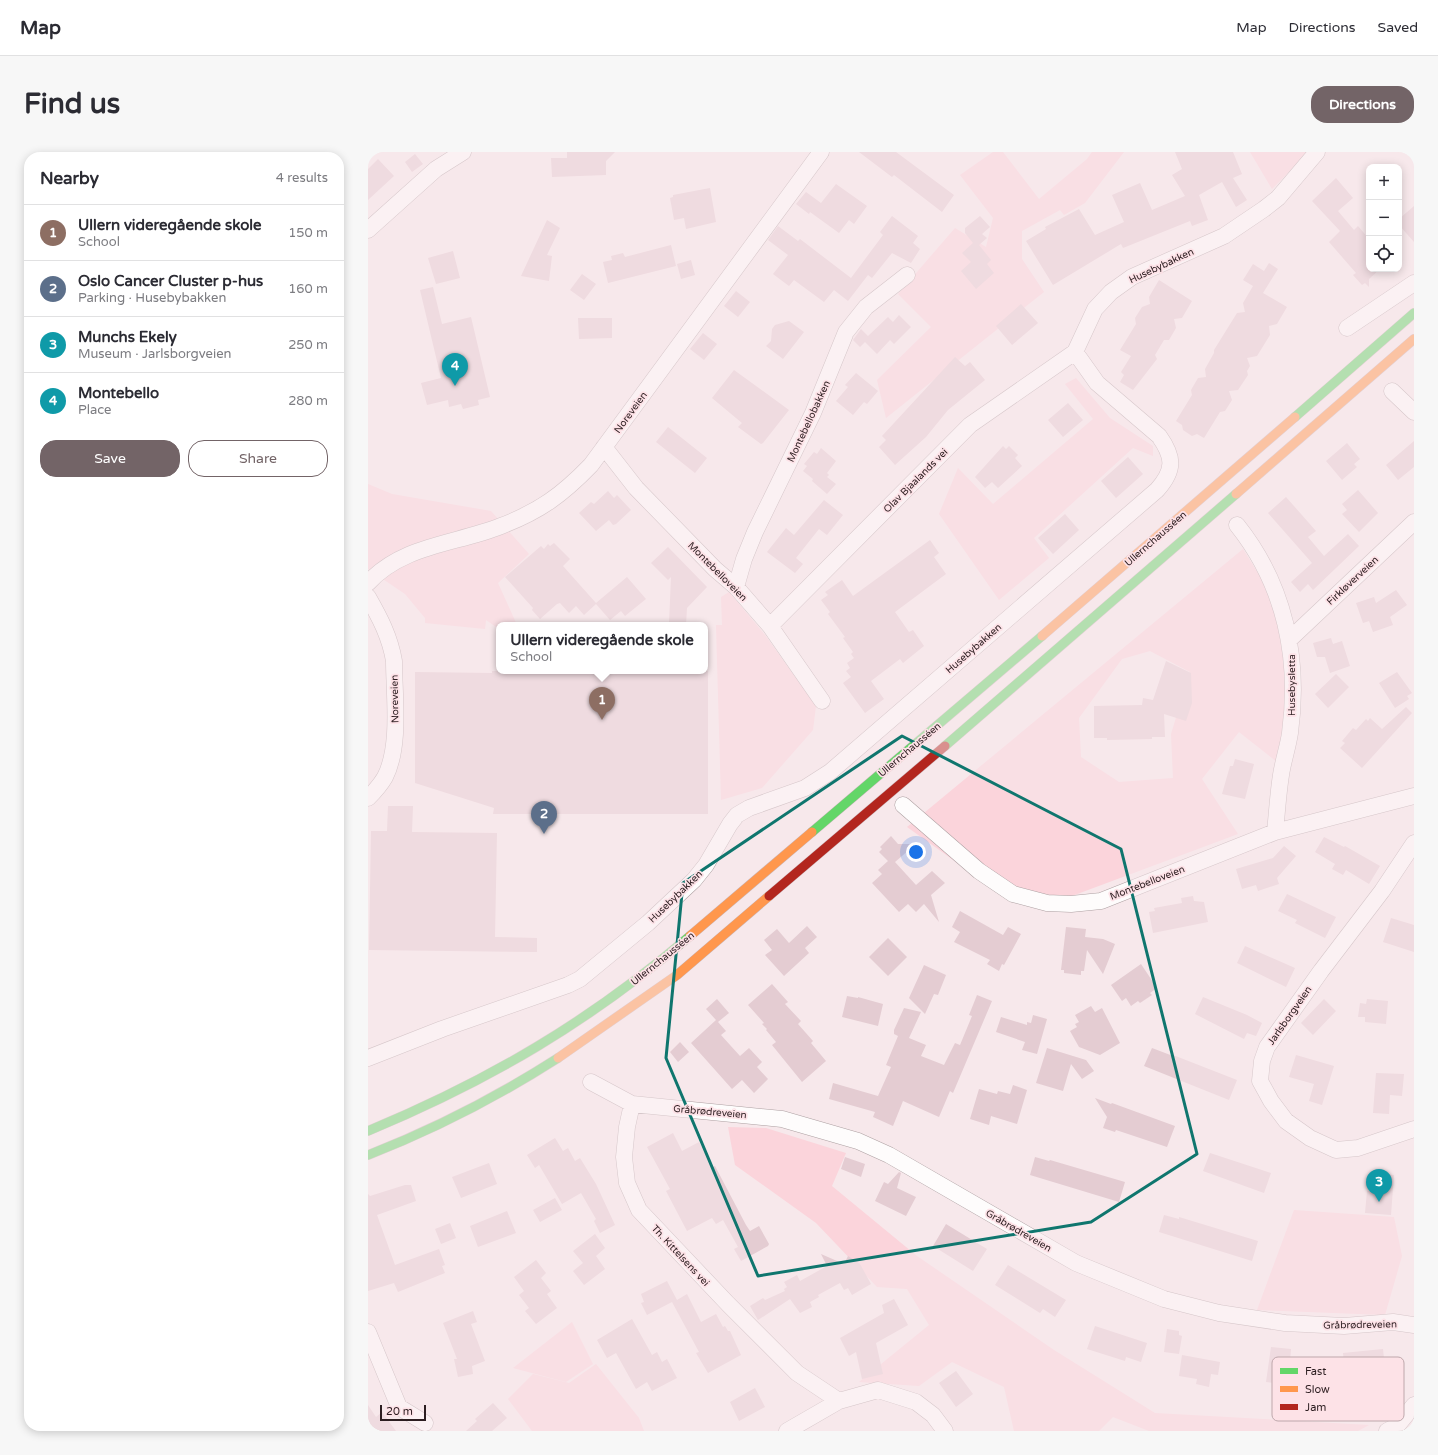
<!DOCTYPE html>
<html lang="en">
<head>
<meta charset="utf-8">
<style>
  body { margin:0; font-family:"Varela Round",sans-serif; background:#f7f7f7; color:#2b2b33 }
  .controls { position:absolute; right:12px; top:12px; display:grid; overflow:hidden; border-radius:8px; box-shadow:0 2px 10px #0003 }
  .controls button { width:36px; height:36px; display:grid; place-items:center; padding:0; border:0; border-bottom:1px solid #e1e1e2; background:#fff; color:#2b2b33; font:20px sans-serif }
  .scale { position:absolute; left:12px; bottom:10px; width:46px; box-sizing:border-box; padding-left:4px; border:2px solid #2c1d20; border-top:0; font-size:11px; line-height:14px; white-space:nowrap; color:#2c1d20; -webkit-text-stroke:3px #fde2e7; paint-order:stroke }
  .you { position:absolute; left:548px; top:700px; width:14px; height:14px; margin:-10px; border:3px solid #fff; border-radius:50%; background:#1a73e8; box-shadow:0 0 0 6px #1a73e833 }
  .badge { display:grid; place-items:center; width:26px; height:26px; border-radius:50%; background:#736467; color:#fff; font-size:13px; font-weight:700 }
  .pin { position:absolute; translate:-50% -33px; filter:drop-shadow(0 1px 2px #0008) }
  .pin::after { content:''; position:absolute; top:21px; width:14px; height:12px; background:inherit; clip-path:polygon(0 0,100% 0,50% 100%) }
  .popup { position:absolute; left:128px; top:470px; width:212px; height:52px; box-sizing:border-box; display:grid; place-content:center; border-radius:8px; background:#fff; filter:drop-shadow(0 1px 3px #0005); font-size:13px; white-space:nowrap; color:#7c7c81 }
  .popup b { font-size:15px; color:#2b2b33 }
  .popup::after { content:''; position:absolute; left:50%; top:100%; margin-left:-8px; border:8px solid transparent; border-top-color:#fff }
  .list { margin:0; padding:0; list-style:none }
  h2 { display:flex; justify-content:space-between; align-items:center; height:52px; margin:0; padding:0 16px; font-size:17px }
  h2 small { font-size:13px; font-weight:400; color:#7c7c81 }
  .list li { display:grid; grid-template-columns:26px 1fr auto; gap:12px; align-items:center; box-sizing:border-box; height:56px; padding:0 16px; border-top:1px solid #e1e1e2 }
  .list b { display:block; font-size:15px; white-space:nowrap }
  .list p { margin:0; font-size:13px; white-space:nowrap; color:#7c7c81 }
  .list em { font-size:13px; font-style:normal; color:#7c7c81 }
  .actions { display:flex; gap:8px; padding:12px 16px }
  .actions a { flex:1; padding:9px 0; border:1px solid #736467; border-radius:16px; text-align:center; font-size:14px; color:#736467 }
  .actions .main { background:#736467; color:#fff }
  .icon { flex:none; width:22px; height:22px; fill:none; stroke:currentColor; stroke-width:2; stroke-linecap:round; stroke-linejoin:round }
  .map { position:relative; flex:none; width:1046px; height:1279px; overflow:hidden; border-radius:16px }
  header { display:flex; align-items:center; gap:24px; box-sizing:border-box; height:56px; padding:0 20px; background:#fff; border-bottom:1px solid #e1e1e2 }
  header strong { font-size:19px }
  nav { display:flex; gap:22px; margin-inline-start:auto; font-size:14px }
  .intro { display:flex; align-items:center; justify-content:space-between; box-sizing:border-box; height:96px; padding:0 24px }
  h1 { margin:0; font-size:28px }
  .button { padding:10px 18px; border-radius:16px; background:#736467; color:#fff; font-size:14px; font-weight:700 }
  main { display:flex; gap:24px; padding:0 24px }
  aside { flex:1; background:#fff; border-radius:16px; box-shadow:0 2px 10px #0003 }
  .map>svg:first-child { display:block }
  .green { fill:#fbd4db; fill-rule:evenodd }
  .building { fill:#e4ccd2 }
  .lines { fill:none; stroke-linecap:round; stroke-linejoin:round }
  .street-casing { stroke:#ada0a2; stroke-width:17 }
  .fast-casing { stroke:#c8b6ba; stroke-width:10 }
  .slow-casing { stroke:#c8b6ba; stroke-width:10 }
  .jam-casing { stroke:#c8b6ba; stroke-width:10 }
  .street { stroke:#fefcfc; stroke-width:16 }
  .fast { stroke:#63d668; stroke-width:9 }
  .slow { stroke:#ff974d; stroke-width:9 }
  .jam { stroke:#b3261e; stroke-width:9 }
  .marked { fill:none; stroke:#0f766e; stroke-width:3; stroke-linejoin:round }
  .labels { text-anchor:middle; stroke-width:3.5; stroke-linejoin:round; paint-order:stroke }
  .street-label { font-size:10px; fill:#2c1d20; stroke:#fde2e7 }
  .key { fill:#fde2e7; stroke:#bea7ab; stroke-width:1 }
  .key-label { font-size:11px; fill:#2c1d20 }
</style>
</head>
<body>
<header>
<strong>Map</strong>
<nav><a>Map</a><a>Directions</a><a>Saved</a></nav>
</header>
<div class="intro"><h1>Find us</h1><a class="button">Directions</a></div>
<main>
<aside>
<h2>Nearby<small>4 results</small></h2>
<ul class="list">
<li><span class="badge" style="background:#8d6e63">1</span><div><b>Ullern videregående skole</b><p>School</p></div><em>150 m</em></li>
<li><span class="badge" style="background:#5c6f8a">2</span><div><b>Oslo Cancer Cluster p-hus</b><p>Parking · Husebybakken</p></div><em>160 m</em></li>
<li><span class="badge" style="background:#0f9aa8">3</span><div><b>Munchs Ekely</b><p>Museum · Jarlsborgveien</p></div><em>250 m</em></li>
<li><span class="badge" style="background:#0f9aa8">4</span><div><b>Montebello</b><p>Place</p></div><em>280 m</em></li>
</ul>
<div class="actions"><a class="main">Save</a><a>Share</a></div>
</aside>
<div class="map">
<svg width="1046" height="1279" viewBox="0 0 1046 1279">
  <rect width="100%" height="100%" fill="#f7e8eb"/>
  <!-- green -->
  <path class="green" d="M625,0h10l36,47 48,-40 5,-7h32l-39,51 -21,12 -4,-5 -38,21v28l22,33 -158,126 -9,-38 54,-53 -33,-33 57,-66 31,19 7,-29 -33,-43z
    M882,0h59l-37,37z
    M708,226l34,40 43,28v10l-20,-8 -99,90 15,20 -50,42 -60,-86 19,-46 35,36 100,-85 -28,-35z
    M0,332l24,10 99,17 38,43 -31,29 19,42h-18v4l-13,-9 -1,9 -60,-6v-5l-20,-24 -37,-25z
    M875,397l26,42 18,70 1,61 -11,40 -38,-30 -37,47 36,55 -166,62 -53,-3 -42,-16 -70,-50zM782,499l40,21 -19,62 2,44 -54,4 -38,-25 -2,-39 43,-59z
    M361,440l36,43 51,71 -3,24 -51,58 -41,12 -5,-175h6l-1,-28z
    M360,975l38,1 80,25 -14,33 85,70 137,94 101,63 214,12 -11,6h-209l-36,-14 -14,14h-85l-10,-44 -52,-25 -33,24 -60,-4 70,-57 -22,-36 -30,-2 -61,-64 -81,-58z
    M926,1058l100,7 8,39 -17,59 -128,-5z
    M204,1170l21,42 -27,18 -53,-14z
    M228,1212l43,54 5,13h-112l-24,-32 25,-25 36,9z"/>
  <!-- building -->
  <path class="building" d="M199,0h48l-9,9v14l-54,2 -1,-19h16z
    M491,0h37l58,43 -12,17 -48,-37 -2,2z
    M807,0h58l9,22 -9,4 14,22 -11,7 -14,-25 -23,13 9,25 -16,6 -2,-5 -67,27 -2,-4 -68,41 -27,-44 20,-12 -1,-2 34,-18 16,26 29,-13 -12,-27 28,-12 12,27 33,-14 -13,-21 10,-6z
    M47,2l8,10 -11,8 -7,-10z
    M10,7l16,17 -26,24v-31z
    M968,26l17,20 -15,13 16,19 4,-4 11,13v30h11l-11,10v8l-4,-4 -3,2 -9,-10 3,-2 -27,-31 11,-11 -28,-30z
    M468,32l31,22 -13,18 -5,-4 -10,13 -29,-21 -1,2 -13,-10 10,-12 15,11z
    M342,36l6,34 -30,7 -2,-11 -10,2 -4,-22 3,-1v-2z
    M1046,54v36l-15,-17v-6z
    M524,64l26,20 -5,7 7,6 -9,14 -19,-10 -20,25 -4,-3 -20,26 -14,-11 -10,12 -30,-22 -5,6 -16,-12 15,-19 -20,-15 10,-14 20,15 2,-2 51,39 32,-43 -3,-3z
    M612,64l10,11 -8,7 5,4 -8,7 12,15 -4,4 7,9 -18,16 -15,-18 10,-9 -9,-9 11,-10 -8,-10v-5z
    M179,68l13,8 -13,27 5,1 -3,25 -28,-5z
    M303,93l5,21 -68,17 -5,-21 9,-2 -1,-4 12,-3 2,4z
    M85,99l7,27 -24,6 -8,-26z
    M323,108l4,15 -14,4 -4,-15z
    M901,111l9,6 -15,24 24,14 -10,17 -8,2 1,9 -13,21 -10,2 3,8 -3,5 1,4 -10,15 -9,1 3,9 -7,11 -5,1 -16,26 -7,-4 -5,2 -9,-6 -1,-5 -6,-4 16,-26 -1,-5 7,-12 8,-1 -1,-8 9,-16v-3l23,-37 8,-1 -2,-9 10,-17 -10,-6 10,-16 11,7z
    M214,122l14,10 -12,16 -14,-10z
    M791,128l33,21 -10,17 -8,1 2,9 -7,12h-5l-9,15 2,4 -24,31 -13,-8 4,-7 -3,-3 10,-16 -11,-6 16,-26 -1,-6 7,-11 8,-3 -1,-7z
    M65,135l9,37 29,-7 19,80 -12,3 1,5 -16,4 -2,-5 -12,3 -1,-7 -21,5 -6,-22 20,-5 -21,-88z
    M368,139l14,11 -12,15 -14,-11z
    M653,152l17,19 -26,22 -16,-19z
    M531,163l12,12 -17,17 -4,-4 -13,14 -12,-12 -5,5 -7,-7 8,-11 7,7 20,-19 5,5z
    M210,166h34v20l-33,1z
    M421,169l15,11 -21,27 -17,-13 5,-5 1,-12 3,-4z
    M335,181l14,11 -13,16 -14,-11z
    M587,205l10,9 5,-4 15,18 -37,30 -22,27 -31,28 -16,-18 7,-7 -4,-4z
    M366,218l55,40 -26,33 -2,1 -23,-17 4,-4 -30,-25z
    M488,221l22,18 -11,13 -3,-2 -11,13 -17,-14 12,-14 -3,-2z
    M700,251l15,17 -20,17 -15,-17z
    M300,275l39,31 -12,15 -39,-31z
    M1046,289v26l-16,13 -12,-15z
    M979,291l13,16 -6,5 3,3 -15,13 -16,-19z
    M635,294l3,3 3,-3 9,9 -3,3 7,8 -24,22 -6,-6 -7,6 -10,-11z
    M453,296l15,13 -9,12 2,2 -2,2 9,7 -9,10 -15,-13 1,-2 -10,-8 4,-5 -3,-2 10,-12 3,2z
    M760,305l15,17 -27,24 -15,-17z
    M990,338l20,23 -19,19 -17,-18 5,-4 -5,-6z
    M240,339l6,7 3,-3 14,15 -15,14 -3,1 -4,-5 -13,11 -17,-18 12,-11 3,2z
    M918,345l30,34 -8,6 16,19 24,-22 11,12 -46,44 -5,-6 -8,8 -9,-10 21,-19 -44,-50z
    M456,348l19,15 -16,20 -8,-6 -23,29 7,6 -8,9 -28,-21 19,-24 8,7z
    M697,362l14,16 -26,24 -15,-16z
    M562,388l9,13 -5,4 12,17 -51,38 14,20 4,-2 11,16 -21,17 -3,-4 -29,22 13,18 -19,14 -22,-30 8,-6 -5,-6 4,-3 -3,-5 7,-5 -3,-4 2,-2 -10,-14 2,-1 -17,-23 2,-2 -9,-12 7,-5 -3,-3 17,-12 11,16z
    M186,391l16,16 -7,7 33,37 31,-26 19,22 -21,17 -4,-5 -11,9 -14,-16 -12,11 -8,-9 -7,7 -9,-10 -3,1 -17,15 -8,-9 1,-2 -28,-31 36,-31 3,3 4,-5 2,2z
    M300,395l39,40 -20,21 -1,17 -17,-1 2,-47 -3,3 -17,-17z
    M1028,438l11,15 -17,12 3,8 -20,7 -4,-11 -6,2 -7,-20 18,-6 2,6z
    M963,486l2,6 9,-3 8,25 -20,7 -5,-16h-8l-4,-14z
    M798,509l25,12 1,30 -6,18 -22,-7 1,23h-13v2l-45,1v-2h-13v-32l48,-1 1,-7 10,2z
    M124,519h216v143h-215l1,-6 -79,-25v-111l77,1z
    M1029,520l15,21 -5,3 2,3 -14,9 -16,-25z
    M968,522l13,13 -21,21 -13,-14z
    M1038,555l6,6 -50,55 -22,-20 5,-5 -3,-2 11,-13 3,2 10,-11 2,2 2,-3 12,11z
    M867,607l19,5 -9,35 -23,-5 8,-28h3z
    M20,654h25l-1,26 85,1 -2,104 42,1v14l-168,-2 2,-119h16z
    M523,684l7,8h18l-21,18 21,23 16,-14 13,12 -14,12 8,27 -15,-18 -8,8 -8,-8 -9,8 -27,-29 10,-9 -4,-4 10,-9 -9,-9 3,-3 -2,-2z
    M956,685l20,10 1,-1 35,20 -11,18 -23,-14 -3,5 -11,-6 3,-5 -20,-12z
    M916,694l12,10 -19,22 2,6 -21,7 -2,-6 -14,4 -6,-20 37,-11z
    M919,742l49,23 -11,21 -30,-15 2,-3 -19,-9z
    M825,744l1,5 10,1 4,20 -55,11 -4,-21 6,-1 -1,-3 28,-5 -1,-5z
    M592,759l43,24 5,-8 13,7 -17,31 -2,-1 -3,7 -12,-7 3,-4 -36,-18 6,-10 -8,-5z
    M1023,766l23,7v27l-31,-10z
    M439,774l10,11 -12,11 4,5 -25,23 -19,-21 7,-5 -8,-10 13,-11 12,14z
    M698,775l20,2 -1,8 18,2 12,5 -12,30 -16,-24 -3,21h-3v4l-17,-2v-3h-3z
    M520,786l19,19 -19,19 -19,-19z
    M877,794l50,22 -9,19 -49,-24z
    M773,812l16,24 -7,5 2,2 -12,8 -2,-2 -7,5 -5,-8 -4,3 -11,-16z
    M556,813l22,10 -8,20 -4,-1 -9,20 -16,-16z
    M404,832l16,18 -3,2 16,17 -3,3 15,17 -2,2 15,18 -24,21 -30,-37 4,-3 -10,-12 1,-1 -5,-5 2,-1 -16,-18z
    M609,843l15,6 -39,92 -3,-2 -11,26 -36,-16 -10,25 -20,-9 2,-5 -46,-13 4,-16 45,13 13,-29 -5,-2 12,-29 -4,-2v-4l10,-22 17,4 -12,26 17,7 -5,11 23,9 11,-22 5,2 12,-29 -3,-1z
    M479,844l11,2v-1l25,7 -5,22 -36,-9z
    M835,845l44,18 15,8 -6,13 -9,-3 -3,6 -49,-25z
    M349,847l12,14 -11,9 8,9 -5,4 19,21 9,-8 13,14 -5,5 11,12 -14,14 -12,-13 -10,9 -41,-46 25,-23 -10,-11z
    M956,847l12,12 -23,24 -12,-12z
    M999,847l21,2 -2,23 -21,-2v-5h-7l2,-14 6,1z
    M723,854l4,6 7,-4 18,35 -20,12 -21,-8 -9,-16 7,-4 -2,-3 4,-2 -4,-7z
    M665,863l14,4 -10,35 -15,-4 3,-8 -29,-10 5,-15 26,8v-3l4,1z
    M312,890l9,10 -11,10 -8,-10z
    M679,896l39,12 8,11 -12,8 -11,-15 -8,27 -27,-8z
    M784,896l21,8v-1l64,25 -8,20 -85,-34z
    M928,903l38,11 -12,39 -13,-4 5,-17 -25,-7z
    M1008,921l28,1 -2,22 -12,-1 -1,19 -16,-1z
    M645,933l14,5 -10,34 -26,-8 -2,9 -19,-6 9,-30 18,5 1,-3 12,3z
    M727,946l16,6 1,-1 63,23 -8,21 -51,-17 -1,2 -12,-4 4,-11z
    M305,981l9,18 17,-9 14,25 2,-1 31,59 4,6 9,-5 10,18 -1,2 -27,15 -7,-12 4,-2 -15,-27 -7,4 -4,-6 -25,13 -21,-40 4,-2 -23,-42z
    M187,986l8,13 5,-3 7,13 5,-3 16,26 19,41 -15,8 -6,-12 2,-2 -15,-26 -19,11 -23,-39 -4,3 -8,-13z
    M842,1001l61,20 -7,20 -61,-22z
    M477,1005l20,7 -4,13 -20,-8z
    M667,1005l14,4 1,-1 75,22 -6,20 -89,-27z
    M121,1011l8,21 -36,14 -9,-21z
    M531,1020l2,1 -4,15 19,9 -10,19 -31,-15 9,-19 4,2z
    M1010,1022l16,1 -3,40 -26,-2 2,-22 9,1z
    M37,1033h6l5,16 -39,14 18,50 44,-16 6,16 -3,1 3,7 -47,19 -4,-9 -26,8v-97l2,2z
    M187,1046l7,12 -22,12 -7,-12z
    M139,1059l9,22 -38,14 -8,-21z
    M796,1063l15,4v-2l79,24 -6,20 -93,-29z
    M82,1071l6,15 -15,6 -6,-15z
    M578,1072l41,25 -14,22 -40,-25z
    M227,1082l10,14 -9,8 9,13 -21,16 -11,-14 10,-8 -10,-12z
    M453,1102l23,10 4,-8 12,8 11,20 -19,11 -4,-7 -4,2 -4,-7 -22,12 1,2 -9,5 2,5 -12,6 -10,-14 -32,21 -8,-14 13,-8 2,2 20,-9 -1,-2 3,-2 -3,-5 13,-7 3,6 27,-15z
    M168,1108l10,13 -5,5 10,13 -4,3 10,14 -21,16 -11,-13 4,-3 -10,-13 5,-4 -10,-14z
    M640,1113l58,35 -11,17 -12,-8 -3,4 -45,-28z
    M299,1129l10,19 10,-6 14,28 15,-8 7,13 2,-1 3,5h2l11,24 -33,18 -12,-20 3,-1 -27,-50 -25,13 -6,-12 3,-1 -3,-8z
    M526,1147l14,26 -32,18 7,31 -21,5 -6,-27 -7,4 -9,-18 44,-25 -2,-8z
    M105,1159l4,11 -6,2 14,37 -13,5 1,8 -15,3 -4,-18h3l-14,-36z
    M264,1167l20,36 5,-3 5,10 5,-3 10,19 -25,13 -5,-9 -11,7 -20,-36 -9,5 -10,-18z
    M727,1174l52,17 -6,19 -15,-5 -1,4 -38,-12z
    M799,1177l12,2v4l3,1 -3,18 -15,-2z
    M903,1195l20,2 -1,12 6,1 -1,9 9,2 -5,38 -21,-3 3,-24 -15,-2z
    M1015,1197l2,19 -19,3 2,17 -21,2 -4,-37z
    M814,1203l38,7 -2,13 -7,-1 -2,13 -13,-3 1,-5 -18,-3z
    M588,1219l17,23 -17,13 -17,-24z
    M387,1236l10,19 -26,14 -9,-19z
    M125,1251l14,15 -15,13h-26l11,-10 -2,-2z
    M0,1253l8,12 6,-5 14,19h-28z"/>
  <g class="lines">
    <!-- street casing -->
    <g class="street-casing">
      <path id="street" d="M0,78l68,-61 27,-17
        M979,176l67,-45
        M1024,239l22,21
        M236,295l32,41 79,81 21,18 34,39 52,75
        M869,373c48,60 63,133 53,208 -2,14 -7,28 -9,42 -3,19 -4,38 -6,57
        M0,431c34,-38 88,-39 133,-57 39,-15 61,-31 90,-61l230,-313
        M368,435l8,-28 11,-27 58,-119 33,-81 20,-25 41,-32
        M0,445c12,21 22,40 26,64 0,34 7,85 -9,116 -4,7 -11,15 -17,21
        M402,474l200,-201 105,-73
        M922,487l124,-117
        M535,653l76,66 34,23 34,9 24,1 30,-3 174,-69 139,-36
        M1046,691l-32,48 -61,80 -54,76 -5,14 -2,20 11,20 15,20 24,17 26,12 22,-2 56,-19
        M0,906l74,-29 126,-44 12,-6 68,-56 46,-43 12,-15 24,-41 7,-9 12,-7 56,-20 25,-16 327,-282c18,-20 17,-33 2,-54l-62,-53 -22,-31 20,-43 16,-17 21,-15 92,-41 40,-27 14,-11 39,-46
        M223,930l41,22 150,15 76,22 31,14 187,108 88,36 55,14 66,10 59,3 49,-4 21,3
        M264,952l-5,23 -3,30 3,26 12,27 89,94 69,69 42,28
        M0,1180l31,75 26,16
        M419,1279l52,-30 39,-11 38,12 17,13 12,16
        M1019,1279l10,-5 17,-21"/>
    </g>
    <!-- fast casing -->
    <g class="fast-casing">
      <path id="fast" d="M927,265l119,-104
        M577,594l291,-252
        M444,680l230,-196
        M0,979c122,-51 221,-109 322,-195
        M0,1003c67,-26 129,-58 190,-97"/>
    </g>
    <!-- slow casing -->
    <g class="slow-casing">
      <path id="slow" d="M868,342l178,-155
        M674,484l253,-219
        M322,784l122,-104
        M190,906l119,-83 92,-79"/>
    </g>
    <!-- jam casing -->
    <g class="jam-casing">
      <path id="jam" d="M401,744l176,-150"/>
    </g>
    <!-- street -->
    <use href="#street" class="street"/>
    <!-- fast -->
    <use href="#fast" class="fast"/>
    <!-- slow -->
    <use href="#slow" class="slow"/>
    <!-- jam -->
    <use href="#jam" class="jam"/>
  </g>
  <!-- marked area -->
  <path d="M0 0H1046V1279H0ZM534,584l219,113 76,305 -106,68 -333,54 -92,-218 17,-175z" fill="#f7e8eb" fill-opacity=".55" fill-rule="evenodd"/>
  <path class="marked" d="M534,584l219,113 76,305 -106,68 -333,54 -92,-218 17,-175z"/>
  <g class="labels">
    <!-- street labels -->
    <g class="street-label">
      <text transform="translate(793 113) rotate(-25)" y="4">Husebybakken</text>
      <text transform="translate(262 260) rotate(-54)" y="4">Noreveien</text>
      <text transform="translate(440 269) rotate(-65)" y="4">Montebellobakken</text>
      <text transform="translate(547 328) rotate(-45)" y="4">Olav Bjaalands vei</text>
      <text transform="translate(787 386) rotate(-41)" y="4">Ullernchausséen</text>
      <text transform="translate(350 419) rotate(45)" y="4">Montebelloveien</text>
      <text transform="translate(984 428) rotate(-43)" y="4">Firkløverveien</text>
      <text transform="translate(605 496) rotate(-41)" y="4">Husebybakken</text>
      <text transform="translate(923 533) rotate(-90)" y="4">Husebysletta</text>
      <text transform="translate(26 547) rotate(-91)" y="4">Noreveien</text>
      <text transform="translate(541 597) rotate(-40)" y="4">Ullernchausséen</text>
      <text transform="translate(779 730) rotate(-21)" y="4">Montebelloveien</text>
      <text transform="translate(307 744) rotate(-44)" y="4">Husebybakken</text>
      <text transform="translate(294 806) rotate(-39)" y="4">Ullernchausséen</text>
      <text transform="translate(921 863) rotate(-55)" y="4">Jarlsborgveien</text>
      <text transform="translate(342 959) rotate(5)" y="4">Gråbrødreveien</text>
      <text transform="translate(651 1078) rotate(30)" y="4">Gråbrødreveien</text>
      <text transform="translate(313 1103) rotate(47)" y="4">Th. Kittelsens vei</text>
      <text transform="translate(992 1172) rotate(-1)" y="4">Gråbrødreveien</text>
    </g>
  </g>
  <!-- legend -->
  <rect x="904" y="1205" width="132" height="64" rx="6" class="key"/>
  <rect x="912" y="1216" width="18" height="6" fill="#63d668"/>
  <rect x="912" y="1234" width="18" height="6" fill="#ff974d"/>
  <rect x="912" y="1252" width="18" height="6" fill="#b3261e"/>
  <g class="key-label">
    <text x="937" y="1223">Fast</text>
    <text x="937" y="1241">Slow</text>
    <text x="937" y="1259">Jam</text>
  </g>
</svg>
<div class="controls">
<button>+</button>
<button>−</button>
<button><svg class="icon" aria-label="locate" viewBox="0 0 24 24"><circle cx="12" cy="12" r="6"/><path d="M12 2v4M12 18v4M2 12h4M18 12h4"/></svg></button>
</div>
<div class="scale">20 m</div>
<div class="you"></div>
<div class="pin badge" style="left:234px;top:568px;background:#8d6e63">1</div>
<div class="popup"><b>Ullern videregående skole</b>School</div>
<div class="pin badge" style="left:176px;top:682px;background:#5c6f8a">2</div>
<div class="pin badge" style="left:1011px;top:1050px;background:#0f9aa8">3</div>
<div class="pin badge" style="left:87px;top:234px;background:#0f9aa8">4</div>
</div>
</main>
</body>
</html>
